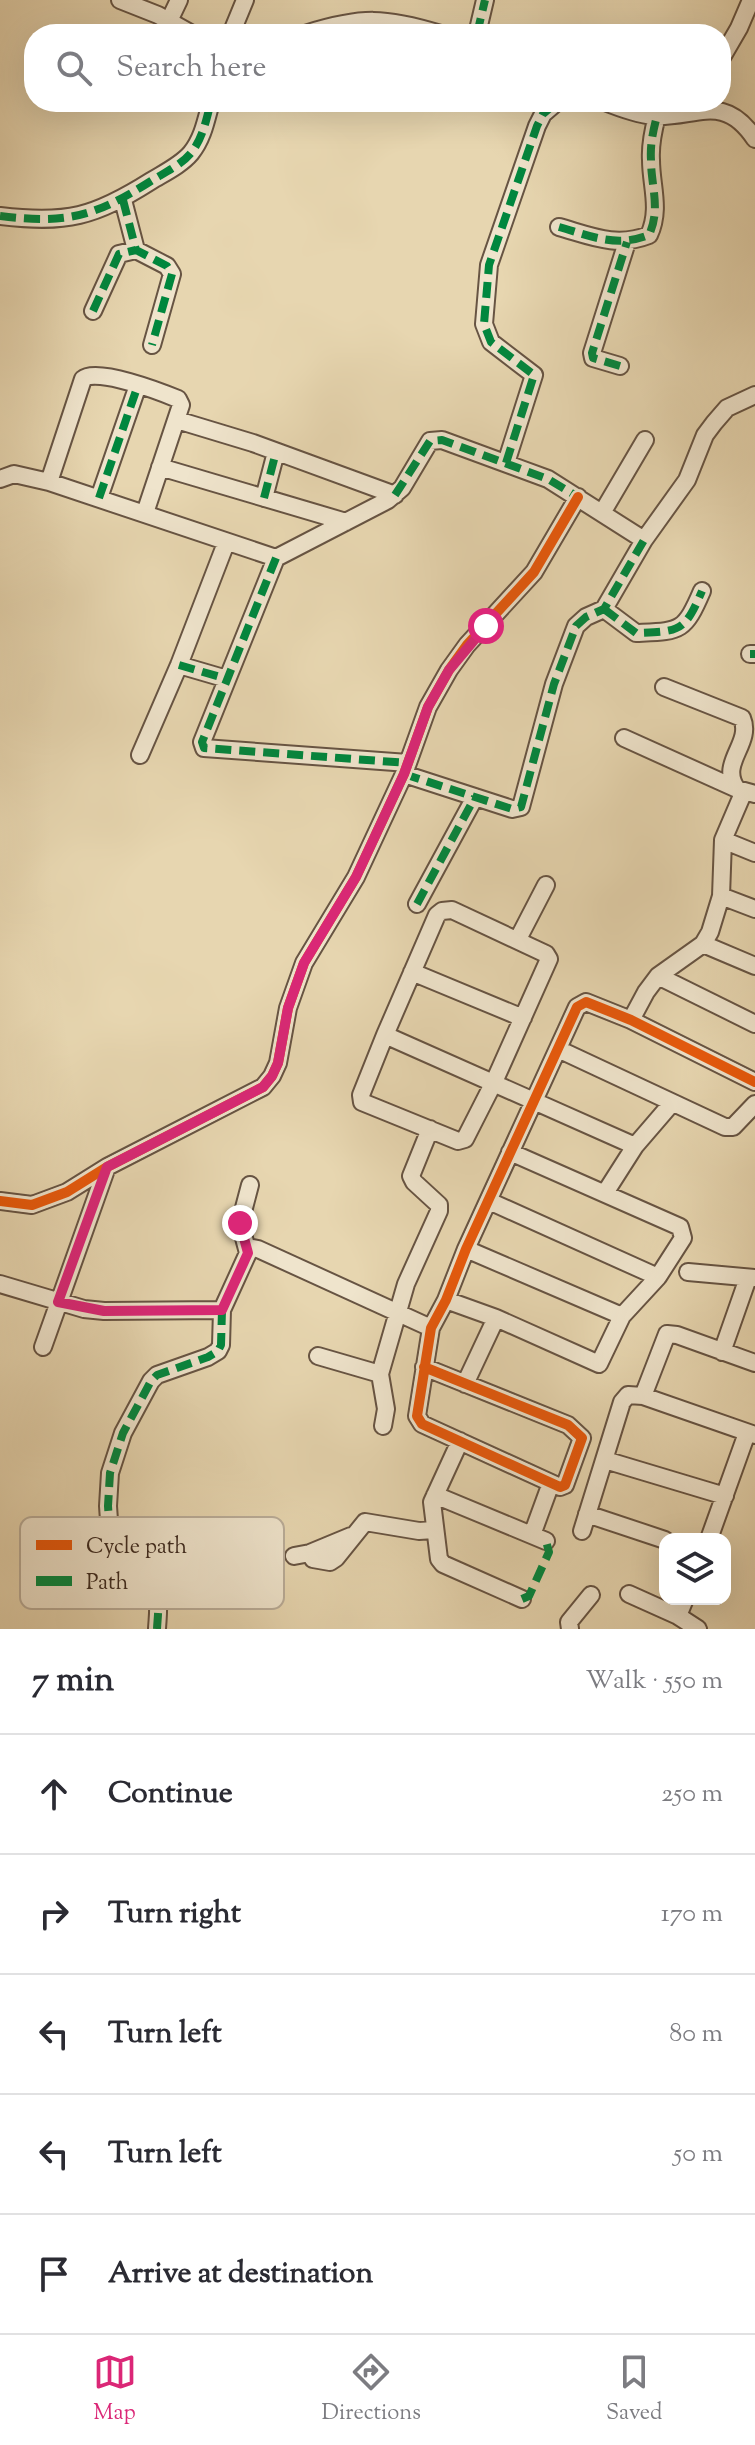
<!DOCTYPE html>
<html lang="en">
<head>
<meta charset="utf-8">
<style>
  body { margin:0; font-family:"Sorts Mill Goudy",serif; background:#f2f2f3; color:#2b2b33 }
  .controls { position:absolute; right:24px; bottom:24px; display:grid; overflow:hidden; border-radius:16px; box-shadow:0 8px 32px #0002 }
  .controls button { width:72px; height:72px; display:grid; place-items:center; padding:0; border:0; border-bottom:2px solid #e1e1e2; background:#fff; color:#2b2b33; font:40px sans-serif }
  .stop { position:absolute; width:24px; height:24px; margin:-18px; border:6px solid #db2777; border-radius:50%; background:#fff }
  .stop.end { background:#db2777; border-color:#fff; box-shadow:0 2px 8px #0008 }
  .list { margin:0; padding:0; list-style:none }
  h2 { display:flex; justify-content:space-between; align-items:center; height:104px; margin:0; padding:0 32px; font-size:34px }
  h2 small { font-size:26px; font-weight:400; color:#7c7c81 }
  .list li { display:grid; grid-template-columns:52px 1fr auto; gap:24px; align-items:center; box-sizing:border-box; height:120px; padding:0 32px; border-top:2px solid #e1e1e2 }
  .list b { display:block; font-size:30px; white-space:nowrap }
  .list em { font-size:26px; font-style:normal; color:#7c7c81 }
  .icon { flex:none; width:44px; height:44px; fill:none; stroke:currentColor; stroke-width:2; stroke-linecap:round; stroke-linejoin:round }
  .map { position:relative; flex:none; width:755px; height:1629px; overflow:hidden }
  .search { position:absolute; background:#fff; box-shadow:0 8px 32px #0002; left:24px; right:24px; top:24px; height:88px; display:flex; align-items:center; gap:20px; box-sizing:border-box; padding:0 28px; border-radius:32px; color:#7c7c81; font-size:30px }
  .sheet { height:704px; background:#fff }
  nav { display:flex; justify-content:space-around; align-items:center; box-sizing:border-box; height:112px; border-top:2px solid #e1e1e2; background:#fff; font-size:22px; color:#7c7c81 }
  nav a { display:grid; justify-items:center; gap:4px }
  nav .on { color:#db2777 }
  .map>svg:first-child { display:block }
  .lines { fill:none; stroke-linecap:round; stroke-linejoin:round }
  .minor-casing { stroke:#675443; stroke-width:20 }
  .minor { stroke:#efe4cc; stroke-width:16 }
  .quiet { stroke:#00873e; stroke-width:8; stroke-dasharray:16 8; stroke-linecap:butt }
  .cycleway-casing { stroke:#efe4cc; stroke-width:15 }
  .cycleway { stroke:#e8590c; stroke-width:10 }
  .route { stroke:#db2777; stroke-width:10 }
  .key { fill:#efe4cc; stroke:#b9ac98; stroke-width:2 }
  .key-label { font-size:22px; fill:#3c291f }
</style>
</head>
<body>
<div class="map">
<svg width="755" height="1629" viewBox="0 0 755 1629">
  <rect width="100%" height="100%" fill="#e7d6b0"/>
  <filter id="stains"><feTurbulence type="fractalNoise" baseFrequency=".0025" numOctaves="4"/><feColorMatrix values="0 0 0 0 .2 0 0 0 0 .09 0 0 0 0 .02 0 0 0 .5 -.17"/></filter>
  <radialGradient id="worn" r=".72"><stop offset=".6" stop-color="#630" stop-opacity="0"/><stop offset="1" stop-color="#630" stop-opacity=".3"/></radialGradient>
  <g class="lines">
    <!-- minor casing -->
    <g class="minor-casing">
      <path id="minor" d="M120,0l38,15 34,19
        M169,21l10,-21
        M231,34l14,-34
        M305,34c57,-18 80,-17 136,0
        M477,34l8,-34
        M721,59l18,-31 12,-28
        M605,102c15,6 31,12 48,14 42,3 70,-25 102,23
        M123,200l13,50 31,16 5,8 -20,71
        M0,216c67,8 94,1 151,-35 13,-8 30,-16 40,-28 12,-15 15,-33 20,-51
        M559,227c32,9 57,21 90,8 12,-26 2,-49 2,-75 -1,-15 2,-29 6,-44
        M93,311l26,-57 17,-4
        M620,366l-27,-8 -1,-5 35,-111
        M177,420l76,23 142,52
        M506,463l28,-88 -43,-33 -7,-18 5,-59 48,-139 6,-12 14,-12
        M160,467l186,55
        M0,479l14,-5 35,8 227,76 112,-58 14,-12 28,-47 12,-1 106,39 96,61
        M49,482l34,-103c13,-12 78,13 95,20l3,6 -36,108
        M99,498l39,-113
        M264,498l12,-46
        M602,513l43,-73
        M276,558l-74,184 2,6 204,15
        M604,609l32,24c44,-2 48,0 66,-42
        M750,654h5
        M179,665l48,14
        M664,687l78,31c11,26 -24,45 -5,71l18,5
        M624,738l113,51
        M140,755l39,-90 47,-122
        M404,774l108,35 9,-2 33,-123 22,-58 10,-9 18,-8 40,-69 43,-60 18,-45 9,-12 13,-15 28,-13
        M723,840l32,13
        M721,896l34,13
        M417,904l58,-107
        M518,939l28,-54
        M703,944l52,22
        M412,972l111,46
        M658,976l97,48
        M631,1020l15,-28 12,-16 45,-32 7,-12 11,-36 2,-56 21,-49
        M385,1035l-24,60 1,7 96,39 7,-2 29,-57 55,-123 -3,-5 -94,-44 -10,1 -5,4 -52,120 250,111
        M558,1049l167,78h8l22,-23
        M605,1193l30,-47 37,-43
        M0,1201l32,4 35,-13 40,-25 156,-80 9,-11 6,-13 10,-55 16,-45 52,-86 48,-103 24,-67 21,-37 18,-25 67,-73 44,-75
        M489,1201l169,76 25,-39 -3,-11 -170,-75
        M466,1249l156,67
        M248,1253l-8,-30 10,-38
        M688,1272l67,6
        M0,1284l84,25 20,2 118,-1 26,-57 5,-5 5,1 173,79
        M446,1300l50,18 103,46 23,-48 36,-39
        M43,1347l64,-180
        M722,1352l26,-74
        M318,1356l62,18
        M424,1367l144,58 14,13 -17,47 -5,2 -138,-63 -5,-8 14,-88 15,-28 20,-51 111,-242 9,-5 45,18 124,62
        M465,1384l31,-66
        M643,1396l24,-62 10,1 78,28
        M383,1426l3,-17 -6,-35 26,-90 33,-73v-6l-25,-23 -3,-6 19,-47
        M460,1441l-28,61 7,57 4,5 79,35
        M605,1460l120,36
        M435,1495l111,46
        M587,1514l78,26
        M582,1531l40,-129 6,-7 15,1 112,39
        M532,1535l19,-52
        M709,1539l38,-106
        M310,1553l3,6 17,3 6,-4 29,-36 54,9 15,-1
        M294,1556l16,-3 41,-17
        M629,1594l49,22 20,13
        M678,1616l7,-17
        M157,1629c1,-20 6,-41 -15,-53 -10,-5 -21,-6 -30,-13l-4,-57 2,-33 13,-40 28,-52 6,-6 51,-18 10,-6 3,-6 1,-35
        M570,1629l-1,-7 22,-27"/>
    </g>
    <!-- minor -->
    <use href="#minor" class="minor"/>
    <!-- quiet -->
    <path class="quiet" d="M477,34l8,-34
      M123,200l13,50 31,16 5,8 -20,71
      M0,216c67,8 94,1 151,-35 13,-8 30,-16 40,-28 12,-15 15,-33 20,-51
      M559,227c32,9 57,21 90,8 12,-26 2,-49 2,-75 -1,-15 2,-29 6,-44
      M93,311l26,-57 17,-4
      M620,366l-27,-8 -1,-5 35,-111
      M506,463l28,-88 -43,-33 -7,-18 5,-59 48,-139 6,-12 14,-12
      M395,495l35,-54 12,-1 106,39 30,18 -3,5
      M99,498l39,-113
      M264,498l12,-46
      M276,558l-74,184 2,6 204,15
      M604,609l32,24c44,-2 48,0 66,-42
      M750,654h5
      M179,665l48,14
      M404,774l108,35 9,-2 33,-123 22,-58 10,-9 18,-8 40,-69
      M417,904l58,-107
      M522,1599l7,-3 20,-44 -3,-11
      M157,1629c1,-20 6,-41 -15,-53 -10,-5 -21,-6 -30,-13l-4,-57 2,-33 13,-40 28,-52 6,-6 51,-18 10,-6 3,-6 1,-35"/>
    <!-- cycleway casing -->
    <g class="cycleway-casing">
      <path id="cycleway" d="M0,1201l32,4 35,-13 40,-25 156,-80 9,-11 6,-13 10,-55 16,-45 52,-86 48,-103 24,-67 21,-37 18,-25 67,-73 44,-75
        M424,1367l144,58 14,13 -17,47 -5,2 -138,-63 -5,-8 14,-88 15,-28 20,-51 111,-242 9,-5 45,18 124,62"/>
    </g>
    <!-- cycleway -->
    <use href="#cycleway" class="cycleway"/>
  </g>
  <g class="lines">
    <!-- route -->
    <path class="route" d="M240,1223l8,30 -26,57 -118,1 -46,-9 49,-135 156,-80 9,-11 6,-13 10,-55 16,-45 52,-86 48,-103 24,-67 21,-37 37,-44"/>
  </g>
  <!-- legend -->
  <rect x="20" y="1517" width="264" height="92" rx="12" class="key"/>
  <rect x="36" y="1540" width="36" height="10" fill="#e8590c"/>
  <rect x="36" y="1576" width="36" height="10" fill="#00873e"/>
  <g class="key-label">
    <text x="86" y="1553">Cycle path</text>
    <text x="86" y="1589">Path</text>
  </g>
  <rect width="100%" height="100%" filter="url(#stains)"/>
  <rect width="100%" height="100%" fill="url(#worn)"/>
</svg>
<div class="controls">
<button><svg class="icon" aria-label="layers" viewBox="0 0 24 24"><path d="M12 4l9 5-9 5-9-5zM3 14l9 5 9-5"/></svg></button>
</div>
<div class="stop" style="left:486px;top:626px"></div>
<div class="stop end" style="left:240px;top:1223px"></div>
<div class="search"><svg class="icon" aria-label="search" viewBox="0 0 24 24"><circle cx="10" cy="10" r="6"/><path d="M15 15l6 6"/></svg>Search here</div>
</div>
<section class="sheet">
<h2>7 min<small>Walk · 550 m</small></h2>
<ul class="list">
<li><svg class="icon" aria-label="ahead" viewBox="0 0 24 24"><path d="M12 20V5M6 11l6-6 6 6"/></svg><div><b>Continue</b></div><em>250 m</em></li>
<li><svg class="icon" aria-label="right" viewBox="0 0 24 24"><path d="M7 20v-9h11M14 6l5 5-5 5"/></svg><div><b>Turn right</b></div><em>170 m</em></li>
<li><svg class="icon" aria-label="left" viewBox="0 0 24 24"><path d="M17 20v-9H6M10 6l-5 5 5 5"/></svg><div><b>Turn left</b></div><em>80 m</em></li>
<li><svg class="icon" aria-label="left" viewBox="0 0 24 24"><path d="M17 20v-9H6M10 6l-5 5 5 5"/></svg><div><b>Turn left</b></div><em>50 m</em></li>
<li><svg class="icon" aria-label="arrive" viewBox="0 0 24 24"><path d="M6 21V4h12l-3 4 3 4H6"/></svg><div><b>Arrive at destination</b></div></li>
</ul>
</section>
<nav>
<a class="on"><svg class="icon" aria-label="map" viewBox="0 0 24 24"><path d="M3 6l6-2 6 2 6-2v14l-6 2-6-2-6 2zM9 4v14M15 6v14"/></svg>Map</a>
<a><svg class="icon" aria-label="directions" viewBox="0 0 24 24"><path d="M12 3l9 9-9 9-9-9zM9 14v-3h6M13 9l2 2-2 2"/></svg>Directions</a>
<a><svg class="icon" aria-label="saved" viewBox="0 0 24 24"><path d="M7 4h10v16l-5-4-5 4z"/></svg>Saved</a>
</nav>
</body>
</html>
